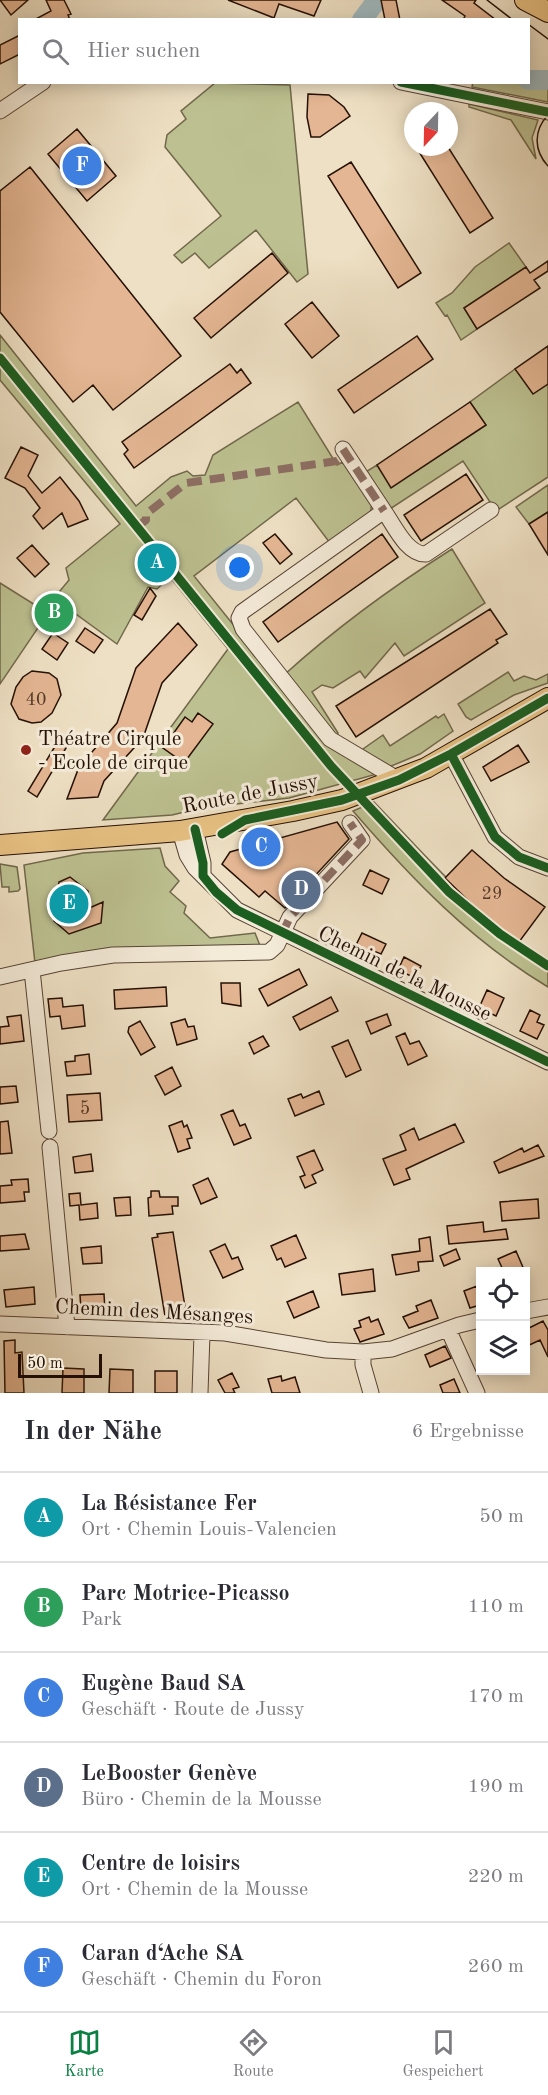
<!DOCTYPE html>
<html lang="de">
<head>
<meta charset="utf-8">
<style>
  body { margin:0; font-family:"Old Standard TT",serif; background:#f7f7f7; color:#2b2b33 }
  .controls { position:absolute; right:18px; bottom:18px; display:grid; overflow:hidden; border-radius:0px; box-shadow:0 3px 15px #0003 }
  .controls button { width:54px; height:54px; display:grid; place-items:center; padding:0; border:0; border-bottom:2px solid #e1e1e2; background:#fff; color:#2b2b33; font:30px sans-serif }
  .compass { position:absolute; left:404px; top:102px; width:54px; height:54px; border-radius:50%; background:#fff; box-shadow:0 3px 15px #0003; rotate:202deg }
  .scale { position:absolute; left:18px; bottom:15px; width:84px; box-sizing:border-box; padding-left:6px; border:3px solid #251005; border-top:0; font-size:16px; line-height:21px; white-space:nowrap; color:#251005; -webkit-text-stroke:4px #f4ebd9; paint-order:stroke }
  .you { position:absolute; left:240px; top:568px; width:21px; height:21px; margin:-15px; border:4px solid #fff; border-radius:50%; background:#1a73e8; box-shadow:0 0 0 9px #1a73e833 }
  .badge { display:grid; place-items:center; width:39px; height:39px; border-radius:50%; background:#0b8043; color:#fff; font-size:20px; font-weight:700 }
  .pin { position:absolute; translate:-50% -50%; border:3px solid #fff; box-shadow:0 2px 6px #0006 }
  .list { margin:0; padding:0; list-style:none }
  h2 { display:flex; justify-content:space-between; align-items:center; height:78px; margin:0; padding:0 24px; font-size:26px }
  h2 small { font-size:20px; font-weight:400; color:#7c7c81 }
  .list li { display:grid; grid-template-columns:39px 1fr auto; gap:18px; align-items:center; box-sizing:border-box; height:90px; padding:0 24px; border-top:2px solid #e1e1e2 }
  .list b { display:block; font-size:22px; white-space:nowrap }
  .list p { margin:0; font-size:20px; white-space:nowrap; color:#7c7c81 }
  .list em { font-size:20px; font-style:normal; color:#7c7c81 }
  .icon { flex:none; width:33px; height:33px; fill:none; stroke:currentColor; stroke-width:2; stroke-linecap:round; stroke-linejoin:round }
  .map { position:relative; flex:none; width:548px; height:1393px; overflow:hidden }
  .search { position:absolute; background:#fff; box-shadow:0 3px 15px #0003; left:18px; right:18px; top:18px; height:66px; display:flex; align-items:center; gap:15px; box-sizing:border-box; padding:0 21px; border-radius:0px; color:#7c7c81; font-size:22px }
  .sheet { height:618px; background:#fff }
  nav { display:flex; justify-content:space-around; align-items:center; box-sizing:border-box; height:84px; border-top:2px solid #e1e1e2; background:#fff; font-size:16px; color:#7c7c81 }
  nav a { display:grid; justify-items:center; gap:3px }
  nav .on { color:#0b8043 }
  .map>svg:first-child { display:block }
  .green { fill:#bdc191; stroke:#71684b; stroke-width:1.5 }
  .lines { fill:none; stroke-linecap:round; stroke-linejoin:round }
  .river { stroke:#a0bac0; stroke-width:20 }
  .building { fill:#e4b693; stroke:#251005; stroke-width:1.5 }
  .minor-casing { stroke:#574435; stroke-width:17 }
  .major-casing { stroke:#251005; stroke-width:22 }
  .minor { stroke:#f4ebd9; stroke-width:15 }
  .major { stroke:#e7c082; stroke-width:20 }
  .tram { stroke:#251005; stroke-width:1.5 }
  .quiet { stroke:#8d6e63; stroke-width:8; stroke-dasharray:15 8; stroke-linecap:butt }
  .cycleway-casing { stroke:#f4ebd9; stroke-width:13 }
  .cycleway { stroke:#1b5e20; stroke-width:9 }
  .poi-dot { fill:#8f2418; stroke:#f4ebd9; stroke-width:2 }
  .labels { text-anchor:middle; stroke-width:6; stroke-linejoin:round; paint-order:stroke }
  .number-label { font-size:18px; fill:#553a28 }
  .poi-label { font-size:21px; fill:#251005; stroke:#f4ebd9; text-anchor:start }
  .street-label { font-size:21px; fill:#251005; stroke:#f4ebd9 }
</style>
</head>
<body>
<div class="map">
<svg width="548" height="1393" viewBox="0 0 548 1393">
  <rect width="100%" height="100%" fill="#eee0c4"/>
  <filter id="stains"><feTurbulence type="fractalNoise" baseFrequency=".00333" numOctaves="4"/><feColorMatrix values="0 0 0 0 .2 0 0 0 0 .09 0 0 0 0 .02 0 0 0 .5 -.17"/></filter>
  <radialGradient id="worn" r=".72"><stop offset=".6" stop-color="#630" stop-opacity="0"/><stop offset="1" stop-color="#630" stop-opacity=".3"/></radialGradient>
  <!-- green -->
  <path class="green" d="M473,82l75,2v18l-76,-15z
    M215,83l75,2 18,189 -11,8 -41,-52 -47,38 -14,-15 -13,10 -8,-8 47,-39 -56,-69 2,-12 19,-16 -5,-8z
    M469,104l69,16 -6,18 4,21 -25,-39 -42,-13z
    M509,243l17,24 -62,41 13,21 -16,11 -14,-25 -2,1 -9,-13 16,-10 23,-26z
    M0,335l136,171 35,-29 16,-6 6,5 12,-1 8,-20 85,-53 39,63 6,-3 29,40 -2,13 -40,28 -34,-45 -102,78 128,159 55,39 -88,24 -88,10 -29,7 -69,5 125,-171 -58,-72 -13,12 -9,-2 -31,57 -63,-46 15,-18 -3,-12 54,-44 -120,-144z
    M515,369l33,15v93l-52,34 -33,-50 -73,48 -26,-36 13,-8 14,22 95,-62 -16,-23z
    M548,485v27l-19,12 -13,-17z
    M452,549l33,54 -81,53 -9,-13 -30,35 -5,-7 -27,17 -11,-3 -10,7 26,41 -1,4 -53,-62c53,-48 108,-88 168,-126z
    M0,583l48,30 -48,71z
    M508,672l6,9 10,-5 12,4 12,-6v9l-34,12 -43,25 -5,-3 -8,-13z
    M444,714l9,17 -33,23 -31,13 -28,-14 2,-4 20,-14 7,11 46,-30 2,2z
    M374,802c55,57 105,117 174,158v27c-78,-47 -136,-108 -195,-176z
    M160,848l5,18 14,15 -9,11 16,14 -2,7 26,25 45,-5 6,15 -226,15 -11,-98 59,-12z
    M0,864l17,3 3,22 -2,2 -9,1v-5h-7z"/>
  <g class="lines">
    <!-- river -->
    <path class="river" d="M362,20l15,-20
      M528,80h20"/>
  </g>
  <!-- building -->
  <path class="building" d="M0,0h28l-17,15z
    M46,0h18l7,14 -3,1 2,5h-36l17,-9z
    M228,0h93l-7,16 -35,-12 -5,14z
    M381,0h15l4,20h-15z
    M442,0h34l-2,3 22,17h-33l2,-4z
    M20,35v19l-20,10v-19z
    M308,94l21,1 15,12 6,9 -30,21h-9l-4,-20z
    M77,129l39,47 -29,25 -39,-47z
    M416,147h32l45,71 -23,15z
    M351,162l70,111 -23,15 -70,-112z
    M30,167l151,189 -68,54 -20,-25 -20,17 -73,-90v-121z
    M272,253l16,20 -77,65 -17,-20z
    M548,261v10l-14,9 6,8 -63,41 -13,-21 62,-41 4,6z
    M312,302l27,34 -27,22 -27,-34z
    M417,336l16,23 -79,54 -16,-23z
    M548,346v38l-15,10 -18,-25z
    M230,364l7,9 4,-4 10,14 -117,85 -10,-14 4,-4 -6,-8z
    M470,402l16,23 -95,63 -14,-23z
    M21,447l17,8 -10,21 14,17 18,-16 19,24 9,18 -20,8 -6,-14 -19,16 -10,-13 7,-8 -15,-20 -20,-10z
    M466,474l17,26 -62,41 -17,-26z
    M548,512v43l-19,-31z
    M275,534l17,20 -12,10 -17,-21z
    M382,534l16,23 -120,85 -15,-20z
    M32,545l17,19 -14,13 -18,-19z
    M150,588l6,8 -14,24 -8,-5z
    M490,609l17,25 -11,6 2,3 -142,94 -20,-31z
    M178,623l19,22 -35,38 -19,55 -39,43 -6,16 -31,2 12,-32 38,-44 19,-55z
    M85,628l18,12 -9,13 -18,-12z
    M53,633l15,10 -11,17 -15,-11z
    M32,671l17,2 8,6 4,16 -9,18 -11,9 -9,1 -13,-4 -8,-15 5,-17 7,-10z
    M198,713l15,11 -29,39 -21,-15 22,-31 7,5z
    M57,743l9,5 -29,49 -9,-6z
    M518,745l11,17 -38,19 -8,-14z
    M337,822l12,17 -64,69 -20,-17 -6,6 -37,-33 8,-12z
    M472,850l32,28 41,29 -26,35 -39,-30 -35,-34z
    M370,870l19,9 -7,15 -19,-9z
    M70,877l18,14 -1,18 16,-7 -2,21 -32,11 -15,-13 5,-39z
    M362,933l24,11 -5,10 -5,-2 -3,6 -19,-9z
    M404,957l17,9 -6,12 -17,-8z
    M299,969l8,16 -39,21 -9,-17z
    M221,983h19l1,23 -19,-3z
    M166,987l1,19 -52,3 -1,-19z
    M487,990l17,8 -8,18 -17,-8z
    M331,997l7,14 -38,19 -7,-13z
    M62,998l1,9 20,-2 2,21 -23,3 -2,-13 -10,1 -2,-18z
    M530,1010l10,5 -3,7 7,3 -7,14 -17,-8z
    M387,1014l4,11 -20,9 -5,-12z
    M21,1015l3,26 -24,3v-17l9,-1 -2,-9z
    M185,1019l3,8 6,-1 3,13 -20,6 -6,-22z
    M140,1021l15,26 -14,8 -13,-23 1,-5z
    M405,1033l5,11 9,-3 8,15 -19,9 -12,-28z
    M263,1036l6,10 -15,8 -5,-11z
    M348,1040l13,30 -15,7 -14,-30z
    M89,1054l2,20 -24,2 -2,-14 10,-1v-5z
    M172,1067l9,19 -16,9 -10,-19z
    M16,1086l2,16 -18,2v-17z
    M319,1091l5,13 -29,12 -7,-17 13,-5 2,4z
    M100,1093l2,27 -33,2 -2,-27z
    M233,1110l7,16 5,-2 6,14 -17,7 -13,-30z
    M8,1121l4,32 -12,1v-32z
    M182,1121l2,6 3,-2 5,13 -5,1 3,9 -12,4 -9,-26z
    M455,1124l9,18 -58,27 4,10 -16,6 -11,-26 23,-9 -6,-15 14,-7 5,12z
    M538,1145l6,11 -45,17 -5,-11 28,-14 2,4z
    M314,1150l9,20 -11,5 4,8 -11,5 -5,-11 5,-2 -8,-18z
    M91,1154l2,17 -18,2 -2,-16z
    M208,1178l9,19 -16,7 -8,-19z
    M28,1179l1,13h-5l1,9 -25,2v-17l12,-1 -1,-5z
    M151,1191h8l1,6h18v9h-6l1,8 -24,2 -1,-18 3,-1z
    M80,1193l1,12 16,-2 1,15 -18,2 -1,-15 -9,1 -1,-12z
    M130,1197l1,18 -15,1 -2,-18z
    M538,1199l1,19 -37,3 -2,-19z
    M483,1222l1,10 22,-3 2,10 -59,5 -2,-18z
    M173,1232l13,81 -21,3 -13,-78 6,-1 -1,-3z
    M25,1234l4,15 -29,2v-15z
    M296,1235l10,23 -21,9 -4,-9 -4,2 -6,-14z
    M430,1237l3,24 -15,1 1,9 -23,4 -4,-20 28,-4 -1,-12z
    M225,1244l7,15 6,-2 5,12 -20,9 -13,-27z
    M101,1246l1,17 -19,1 -2,-16z
    M456,1249l4,10 -16,7 -4,-10z
    M516,1251l9,21h-21l-6,-13z
    M373,1269l2,22 -33,4 -3,-21z
    M477,1286l3,19 -10,3 -6,-17z
    M34,1287l1,17 -29,3 -2,-17z
    M313,1291l6,16 -25,11 -7,-16z
    M104,1294l1,17h-24l-1,-16z
    M431,1300l7,18 -29,10 -6,-11 15,-6 -2,-5z
    M369,1317l2,5 7,-3 6,15 -24,8 -6,-13 7,-2 -2,-6z
    M543,1321l5,9v27l-8,-17 -15,7v-17z
    M15,1340v13l7,-1 2,41h-19l-1,-52z
    M445,1346l6,12 -21,9 -5,-12z
    M63,1368l21,1v24h-22z
    M110,1369l23,1v23h-24z
    M155,1371h22v22h-22z
    M232,1373l7,14 -6,2 2,4h-10l-7,-13z
    M281,1376l1,5 13,-4 5,16h-28l-4,-14z
    M454,1379l6,14h-17l-3,-8z"/>
  <g class="lines">
    <!-- minor casing -->
    <g class="minor-casing">
      <path id="minor" d="M401,82l147,30
        M0,111l43,-29
        M343,449l41,62
        M451,754l44,83 24,20 29,11
        M399,780l-69,-41 -87,-110 -4,-11 3,-6 142,-101c10,14 23,44 42,43l65,-44
        M195,829l8,34v13
        M180,831l7,24 8,13 42,42 311,152
        M32,970l17,161
        M0,977l61,-14 52,-8 156,-3 8,-7 13,-28 72,-77 -12,-17
        M50,1147l17,180
        M526,1311l22,-4
        M0,1324l225,9 101,17 37,2 29,-3 67,-24 21,-5
        M448,1329l29,64
        M363,1352v13l8,28
        M200,1393l2,-59"/>
    </g>
    <!-- major casing -->
    <g class="major-casing">
      <path id="major" d="M525,0l23,12
        M0,845l180,-14 113,-20 49,-11 84,-32 122,-70"/>
    </g>
    <!-- minor -->
    <use href="#minor" class="minor"/>
    <!-- major -->
    <use href="#major" class="major"/>
    <!-- tram -->
    <path class="tram" d="M487,0l26,20
      M528,24l20,15
      M548,115c-15,16 -14,36 0,51"/>
    <!-- quiet -->
    <path class="quiet" d="M343,449l41,62
      M137,527l9,-7v-6l40,-31 151,-22 10,-7
      M282,934l8,-17 72,-77 -12,-17"/>
    <!-- cycleway casing -->
    <g class="cycleway-casing">
      <path id="cycleway" d="M401,82l147,30
        M0,358l331,408 118,126 51,42 48,32
        M451,754l44,83 24,20 29,11
        M195,829l8,34v13l13,16 21,18 311,152
        M222,834l23,-14 97,-20 57,-20 52,-26 97,-56"/>
    </g>
    <!-- cycleway -->
    <use href="#cycleway" class="cycleway"/>
  </g>
  <!-- markers -->
  <circle class="poi-dot" cx="26" cy="750" r="6"/>
  <g class="labels">
    <!-- number labels -->
    <g class="number-label">
      <text x="36" y="705">40</text>
      <text x="492" y="899">29</text>
      <text x="85" y="1114">5</text>
    </g>
    <!-- poi labels -->
    <g class="poi-label">
      <text x="38" y="745">Théatre Cirqule<tspan x="38" dy="24">- Ecole de cirque</tspan></text>
    </g>
    <!-- street labels -->
    <g class="street-label">
      <text transform="translate(250 793) rotate(-11)" y="7">Route de Jussy</text>
      <text transform="translate(405 973) rotate(26)" y="7">Chemin de la Mousse</text>
      <text transform="translate(154 1311) rotate(3)" y="7">Chemin des Mésanges</text>
    </g>
  </g>
  <rect width="100%" height="100%" filter="url(#stains)"/>
  <rect width="100%" height="100%" fill="url(#worn)"/>
</svg>
<div class="controls">
<button><svg class="icon" aria-label="locate" viewBox="0 0 24 24"><circle cx="12" cy="12" r="6"/><path d="M12 2v4M12 18v4M2 12h4M18 12h4"/></svg></button>
<button><svg class="icon" aria-label="layers" viewBox="0 0 24 24"><path d="M12 4l9 5-9 5-9-5zM3 14l9 5 9-5"/></svg></button>
</div>
<svg class="compass" viewBox="-18 -18 36 36"><path d="M0-13l5 13h-10z" fill="#e53935"/><path d="M0 13l5-13h-10z" fill="#7c7c81"/></svg>
<div class="scale">50 m</div>
<div class="you"></div>
<div class="pin badge" style="left:157px;top:563px;background:#0f9aa8">A</div>
<div class="pin badge" style="left:54px;top:613px;background:#2e9e5b">B</div>
<div class="pin badge" style="left:261px;top:847px;background:#3f7fe0">C</div>
<div class="pin badge" style="left:301px;top:890px;background:#5c6f8a">D</div>
<div class="pin badge" style="left:69px;top:904px;background:#0f9aa8">E</div>
<div class="pin badge" style="left:82px;top:166px;background:#3f7fe0">F</div>
<div class="search"><svg class="icon" aria-label="search" viewBox="0 0 24 24"><circle cx="10" cy="10" r="6"/><path d="M15 15l6 6"/></svg>Hier suchen</div>
</div>
<section class="sheet">
<h2>In der Nähe<small>6 Ergebnisse</small></h2>
<ul class="list">
<li><span class="badge" style="background:#0f9aa8">A</span><div><b>La Résistance Fer</b><p>Ort · Chemin Louis-Valencien</p></div><em>50 m</em></li>
<li><span class="badge" style="background:#2e9e5b">B</span><div><b>Parc Motrice-Picasso</b><p>Park</p></div><em>110 m</em></li>
<li><span class="badge" style="background:#3f7fe0">C</span><div><b>Eugène Baud SA</b><p>Geschäft · Route de Jussy</p></div><em>170 m</em></li>
<li><span class="badge" style="background:#5c6f8a">D</span><div><b>LeBooster Genève</b><p>Büro · Chemin de la Mousse</p></div><em>190 m</em></li>
<li><span class="badge" style="background:#0f9aa8">E</span><div><b>Centre de loisirs</b><p>Ort · Chemin de la Mousse</p></div><em>220 m</em></li>
<li><span class="badge" style="background:#3f7fe0">F</span><div><b>Caran d‘Ache SA</b><p>Geschäft · Chemin du Foron</p></div><em>260 m</em></li>
</ul>
</section>
<nav>
<a class="on"><svg class="icon" aria-label="map" viewBox="0 0 24 24"><path d="M3 6l6-2 6 2 6-2v14l-6 2-6-2-6 2zM9 4v14M15 6v14"/></svg>Karte</a>
<a><svg class="icon" aria-label="directions" viewBox="0 0 24 24"><path d="M12 3l9 9-9 9-9-9zM9 14v-3h6M13 9l2 2-2 2"/></svg>Route</a>
<a><svg class="icon" aria-label="saved" viewBox="0 0 24 24"><path d="M7 4h10v16l-5-4-5 4z"/></svg>Gespeichert</a>
</nav>
</body>
</html>
